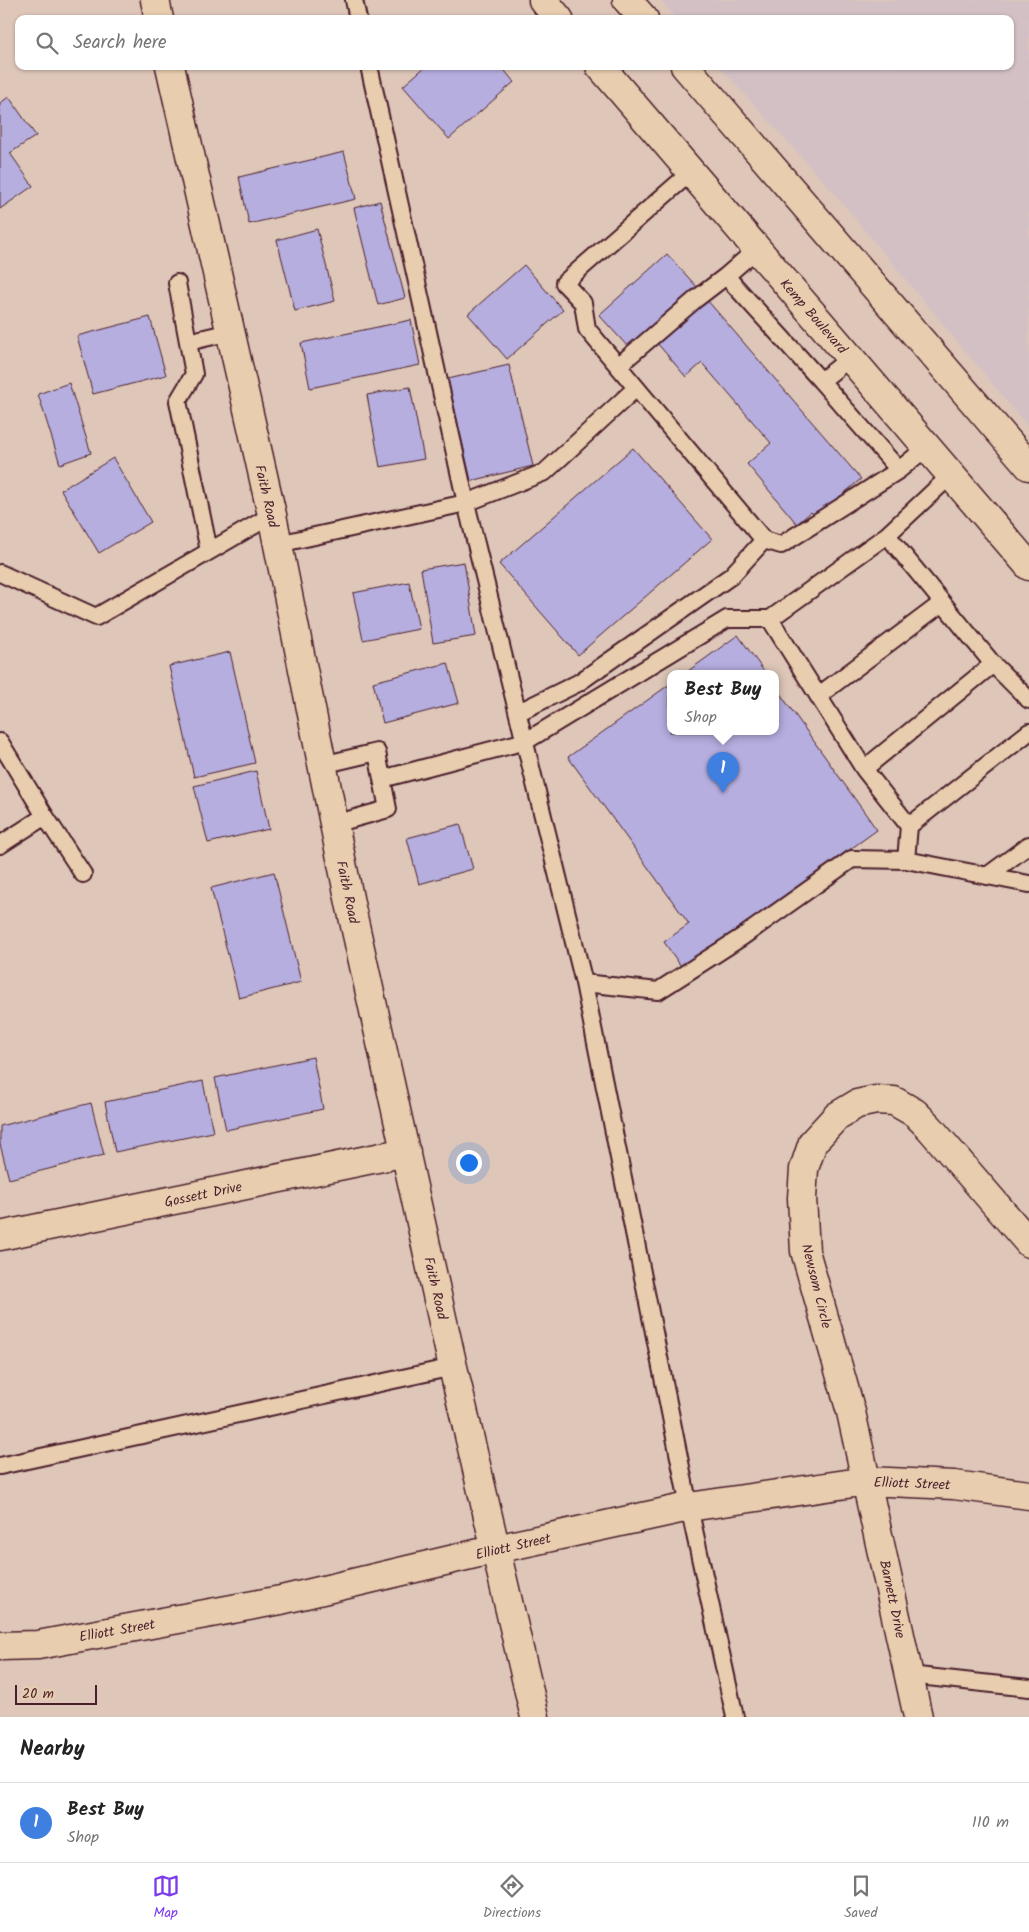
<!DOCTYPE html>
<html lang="en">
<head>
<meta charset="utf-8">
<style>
  body { margin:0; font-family:Kalam,sans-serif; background:#f6f6f6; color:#222 }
  .scale { position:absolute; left:15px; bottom:12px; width:82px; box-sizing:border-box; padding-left:5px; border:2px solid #4a1f2b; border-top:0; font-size:14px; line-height:18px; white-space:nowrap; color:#4a1f2b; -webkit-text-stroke:4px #e8cdaf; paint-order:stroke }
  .you { position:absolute; left:468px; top:1162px; width:18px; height:18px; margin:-12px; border:4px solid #fff; border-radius:50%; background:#1a73e8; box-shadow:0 0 0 8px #1a73e833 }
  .badge { display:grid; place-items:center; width:32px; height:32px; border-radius:50%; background:#7c3aed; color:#fff; font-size:16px; font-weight:700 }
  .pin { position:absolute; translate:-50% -41px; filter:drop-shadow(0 1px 2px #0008) }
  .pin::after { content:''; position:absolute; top:26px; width:18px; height:15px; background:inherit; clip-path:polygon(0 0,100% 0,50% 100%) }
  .popup { position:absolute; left:667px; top:670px; width:112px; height:65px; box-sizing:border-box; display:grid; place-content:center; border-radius:10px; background:#fff; filter:drop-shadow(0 1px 4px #0005); font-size:16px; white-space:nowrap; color:#767676 }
  .popup b { font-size:19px; color:#222 }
  .popup::after { content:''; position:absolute; left:50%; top:100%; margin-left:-10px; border:10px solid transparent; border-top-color:#fff }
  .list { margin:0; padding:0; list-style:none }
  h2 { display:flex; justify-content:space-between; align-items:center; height:65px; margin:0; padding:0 20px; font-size:21px }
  h2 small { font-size:16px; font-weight:400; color:#767676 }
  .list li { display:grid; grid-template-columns:32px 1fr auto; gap:15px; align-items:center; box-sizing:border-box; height:80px; padding:0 20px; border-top:1px solid #e0e0e0 }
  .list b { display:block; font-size:19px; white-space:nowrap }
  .list p { margin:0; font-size:16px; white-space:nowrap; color:#767676 }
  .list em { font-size:16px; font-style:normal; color:#767676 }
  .icon { flex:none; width:28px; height:28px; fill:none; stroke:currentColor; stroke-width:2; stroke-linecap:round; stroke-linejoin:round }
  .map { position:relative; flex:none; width:1029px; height:1717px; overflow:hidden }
  .search { position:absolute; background:#fff; box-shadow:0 1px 4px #0004; left:15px; right:15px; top:15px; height:55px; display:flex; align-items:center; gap:12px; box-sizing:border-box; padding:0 18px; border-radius:10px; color:#767676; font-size:19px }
  .sheet { height:145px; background:#fff }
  nav { display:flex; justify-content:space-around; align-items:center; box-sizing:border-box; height:70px; border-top:1px solid #e0e0e0; background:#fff; font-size:14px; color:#767676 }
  nav a { display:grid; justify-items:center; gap:2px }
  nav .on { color:#7c3aed }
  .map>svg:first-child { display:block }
  .built { fill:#d2c0c4 }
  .building { fill:#b5aedf; stroke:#4a1f2b }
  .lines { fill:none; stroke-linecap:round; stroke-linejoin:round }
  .lane-casing { stroke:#4a1f2b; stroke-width:20 }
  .street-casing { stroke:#4a1f2b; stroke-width:31 }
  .secondary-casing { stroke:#4a1f2b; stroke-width:31 }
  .lane { stroke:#e8cdaf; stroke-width:16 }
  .street { stroke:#e8cdaf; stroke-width:28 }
  .secondary { stroke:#e8cdaf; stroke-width:28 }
  .labels { text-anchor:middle; stroke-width:4.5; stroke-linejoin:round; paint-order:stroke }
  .street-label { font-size:14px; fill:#4a1f2b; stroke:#e8cdaf }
</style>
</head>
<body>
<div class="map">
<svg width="1029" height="1717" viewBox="0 0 1029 1717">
  <rect width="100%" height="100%" fill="#dec7b9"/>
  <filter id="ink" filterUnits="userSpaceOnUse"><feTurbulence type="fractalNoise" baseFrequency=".02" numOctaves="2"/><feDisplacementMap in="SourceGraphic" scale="10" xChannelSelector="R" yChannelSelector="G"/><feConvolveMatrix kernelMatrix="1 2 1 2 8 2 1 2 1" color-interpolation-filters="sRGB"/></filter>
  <g filter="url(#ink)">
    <!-- built -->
    <path class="built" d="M661,0h368v428l-191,-230 -119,-132h291v-47h-334z"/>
    <!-- building -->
    <path class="building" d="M426,66h75l13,16 -65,57 -46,-53z
      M9,97l27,39 -26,17 23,33 -33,23v-106z
      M344,152l12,47 -107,25 -10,-47z
      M380,201l25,97 -27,7 -24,-97z
      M317,229l18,72 -40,10 -18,-71z
      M667,254l30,33 -68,61 -30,-33z
      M524,265l39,45 -56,49 -39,-45z
      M707,300l154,179 -45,38 -5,-5 -14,12 -50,-60 24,-21 -69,-80 -16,14 -29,-34z
      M150,317l16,58 -73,19 -16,-58z
      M411,320l9,45 -110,23 -9,-45z
      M509,365l24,101 -62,15 -23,-102z
      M69,383l22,70 -31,11 -22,-70z
      M410,387l14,72 -44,8 -13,-72z
      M633,448l79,91 -134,116 -79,-91z
      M113,458l38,64 -52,31 -38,-63z
      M464,562l12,74 -43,7 -12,-74z
      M409,582l10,47 -56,11 -10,-47z
      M738,635l28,39h-82z
      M230,652l25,111 -61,14 -25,-111z
      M448,663l11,40 -76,20 -10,-41z
      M670,684v48h106v-44l101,142 -194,139 -19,-27 25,-18 -121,-167z
      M256,771l13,58 -61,14 -14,-57z
      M460,824l13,45 -54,15 -12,-46z
      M274,872l27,110 -62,16 -28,-110z
      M313,1057l10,52 -97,21 -11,-52z
      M203,1081l10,51 -98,20 -10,-50z
      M91,1103l13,52 -95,24 -9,-35v-18z"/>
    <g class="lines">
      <!-- lane casing -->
      <g class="lane-casing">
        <path id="lane" d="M354,0l4,19
          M369,66l97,437 118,480 105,524 46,210
          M691,172l-127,111 19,20 4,26 177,211 17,5 118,-75 28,-23
          M726,276l31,-27
          M177,283l17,91 -16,27 31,150
          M188,342l42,-10
          M850,358l-29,23 78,89
          M618,366l78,-67 30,-23 95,105
          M951,475l-64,60 -117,84 94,150 45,57 -3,34 123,24
          M887,535l106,129 36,36
          M278,544l188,-41 79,-31 91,-84
          M0,573l96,44 176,-102
          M818,696l124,-93
          M519,712l59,-29 153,-107 33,-36
          M0,742l45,74 -45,29
          M322,765l55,-13 5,27 144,-38 201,-122h43
          M864,769l129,-105
          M45,816l38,58
          M334,824l54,-15 -6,-30
          M909,826l120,-94
          M987,876l42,-31
          M584,983l74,8 84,-54 110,-78 54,1
          M0,1466l453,-99
          M909,1675l120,13"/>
      </g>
      <!-- street casing -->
      <g class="street-casing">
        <path id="street" d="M155,0l4,19
          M170,66l102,449 78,388 103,464 82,350
          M0,1236l406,-84
          M0,1646l38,-1 243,-45 215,-51 193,-42 178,-26 87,4 75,10
          M918,1717l-67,-305 -46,-161 -3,-53 2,-29 9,-27 24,-26 20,-12 19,-4 18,1 21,12 14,14 100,116"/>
      </g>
      <!-- secondary casing -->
      <g class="secondary-casing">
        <path id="secondary" d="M543,0l16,19
          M627,0l17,19
          M600,66l429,500
          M685,66l344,400"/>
      </g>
      <!-- lane -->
      <use href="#lane" class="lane"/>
      <!-- street -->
      <use href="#street" class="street"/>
      <!-- secondary -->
      <use href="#secondary" class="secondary"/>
    </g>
  </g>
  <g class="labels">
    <!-- street labels -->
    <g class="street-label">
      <text transform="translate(814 316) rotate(49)" y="5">Kemp Boulevard</text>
      <text transform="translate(267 496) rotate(77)" y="5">Faith Road</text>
      <text transform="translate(348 892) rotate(78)" y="5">Faith Road</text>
      <text transform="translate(203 1194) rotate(-12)" y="5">Gossett Drive</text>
      <text transform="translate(817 1286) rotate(76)" y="5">Newsom Circle</text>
      <text transform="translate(436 1288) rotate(77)" y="5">Faith Road</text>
      <text transform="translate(912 1483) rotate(2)" y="5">Elliott Street</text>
      <text transform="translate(513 1546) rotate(-13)" y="5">Elliott Street</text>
      <text transform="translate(893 1599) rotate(78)" y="5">Barnett Drive</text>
      <text transform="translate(117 1630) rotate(-10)" y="5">Elliott Street</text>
    </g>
  </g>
</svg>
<div class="scale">20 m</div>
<div class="you"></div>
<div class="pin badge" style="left:723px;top:793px;background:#3f7fe0">1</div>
<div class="popup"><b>Best Buy</b>Shop</div>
<div class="search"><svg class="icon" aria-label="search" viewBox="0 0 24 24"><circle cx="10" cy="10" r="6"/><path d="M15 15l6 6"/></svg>Search here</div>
</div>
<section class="sheet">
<h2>Nearby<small></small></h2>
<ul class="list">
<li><span class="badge" style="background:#3f7fe0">1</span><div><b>Best Buy</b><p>Shop</p></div><em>110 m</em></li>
</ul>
</section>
<nav>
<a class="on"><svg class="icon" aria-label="map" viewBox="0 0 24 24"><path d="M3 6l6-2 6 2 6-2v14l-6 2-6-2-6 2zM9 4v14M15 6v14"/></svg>Map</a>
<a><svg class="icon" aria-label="directions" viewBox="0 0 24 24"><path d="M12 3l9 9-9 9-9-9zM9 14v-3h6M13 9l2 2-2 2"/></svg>Directions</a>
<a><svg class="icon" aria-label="saved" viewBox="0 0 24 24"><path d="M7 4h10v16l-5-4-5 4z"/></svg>Saved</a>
</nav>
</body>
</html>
